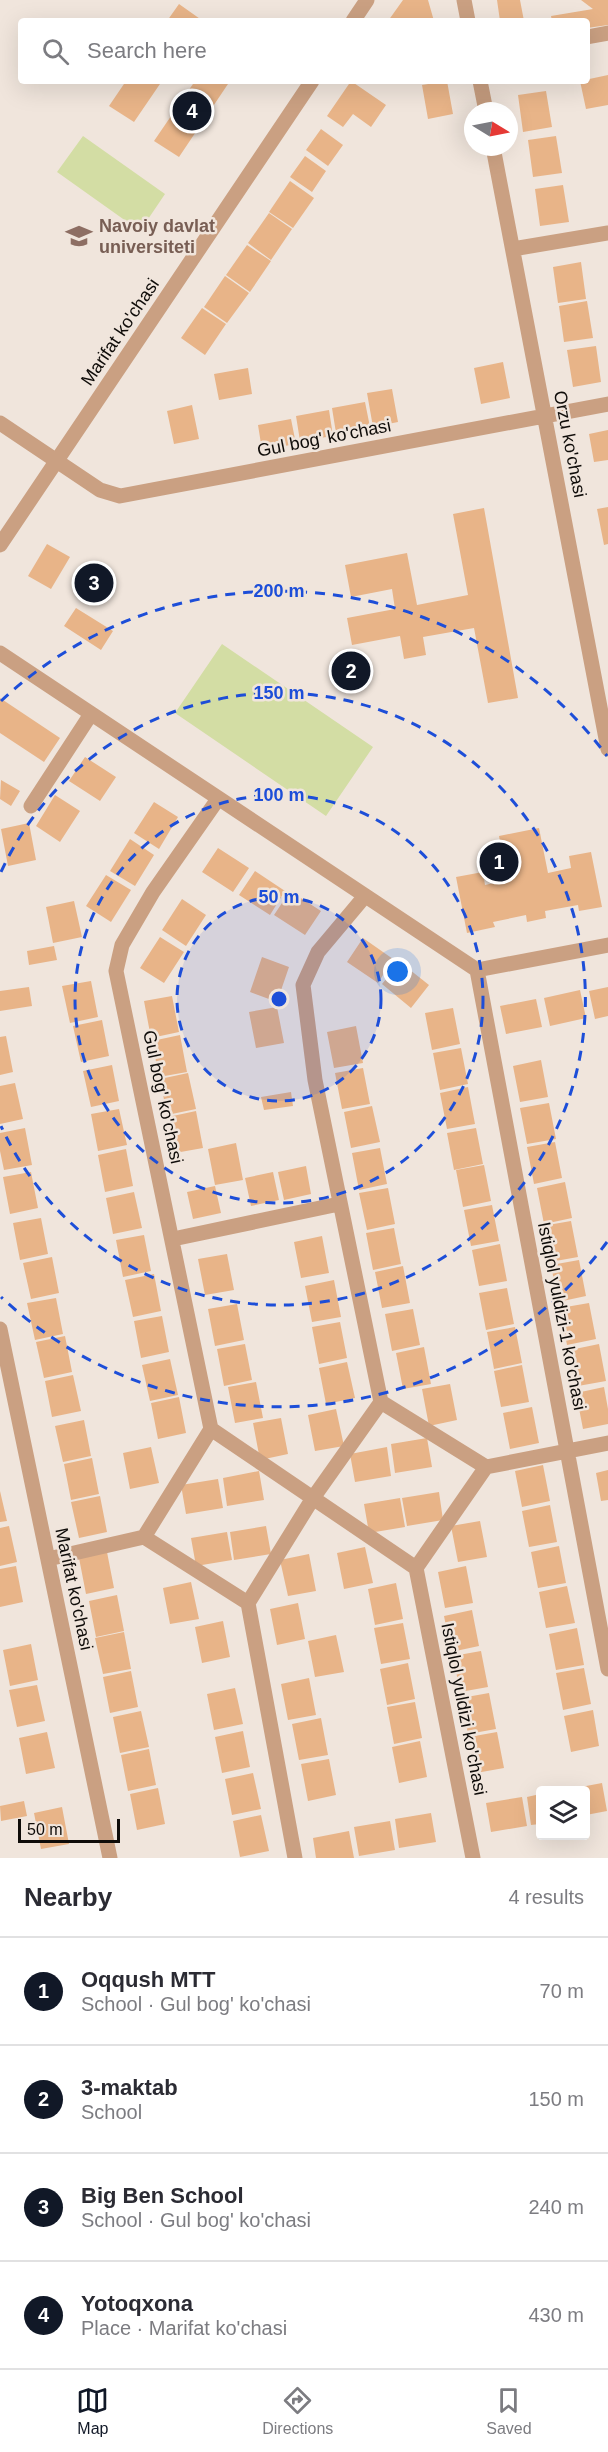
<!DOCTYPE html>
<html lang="en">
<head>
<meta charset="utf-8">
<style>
  body { margin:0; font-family:Arial,sans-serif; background:#f2f2f3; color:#2b2b33 }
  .controls { position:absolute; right:18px; bottom:18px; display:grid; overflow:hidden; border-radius:6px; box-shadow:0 6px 24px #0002 }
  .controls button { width:54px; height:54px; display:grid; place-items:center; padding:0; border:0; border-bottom:2px solid #e1e1e2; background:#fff; color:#2b2b33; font:30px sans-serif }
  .compass { position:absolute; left:464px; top:102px; width:54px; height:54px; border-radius:50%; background:#fff; box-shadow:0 6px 24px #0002; rotate:100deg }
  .scale { position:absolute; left:18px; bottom:15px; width:102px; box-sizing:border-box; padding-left:6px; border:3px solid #0f0c09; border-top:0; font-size:16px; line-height:21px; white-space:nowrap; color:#0f0c09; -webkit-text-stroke:4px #f0e5dc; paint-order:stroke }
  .you { position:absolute; left:398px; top:972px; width:21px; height:21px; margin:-15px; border:4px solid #fff; border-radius:50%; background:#1a73e8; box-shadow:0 0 0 9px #1a73e833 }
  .badge { display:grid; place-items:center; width:39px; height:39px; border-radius:50%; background:#111827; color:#fff; font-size:20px; font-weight:700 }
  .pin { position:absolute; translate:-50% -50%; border:3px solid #fff; box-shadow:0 2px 6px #0006 }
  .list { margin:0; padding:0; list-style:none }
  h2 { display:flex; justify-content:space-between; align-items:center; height:78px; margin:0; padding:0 24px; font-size:26px }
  h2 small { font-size:20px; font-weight:400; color:#7c7c81 }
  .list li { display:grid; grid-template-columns:39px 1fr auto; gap:18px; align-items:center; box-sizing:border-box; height:108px; padding:0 24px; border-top:2px solid #e1e1e2 }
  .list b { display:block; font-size:22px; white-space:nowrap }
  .list p { margin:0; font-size:20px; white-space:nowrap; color:#7c7c81 }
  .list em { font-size:20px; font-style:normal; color:#7c7c81 }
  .icon { flex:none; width:33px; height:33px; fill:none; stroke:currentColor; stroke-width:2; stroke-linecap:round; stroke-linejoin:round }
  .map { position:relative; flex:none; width:608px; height:1858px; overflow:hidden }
  .search { position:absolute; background:#fff; box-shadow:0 6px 24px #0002; left:18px; right:18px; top:18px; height:66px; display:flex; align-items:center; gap:15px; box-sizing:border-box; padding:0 21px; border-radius:6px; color:#7c7c81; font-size:22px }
  .sheet { height:510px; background:#fff }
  nav { display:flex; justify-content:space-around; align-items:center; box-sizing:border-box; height:84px; border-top:2px solid #e1e1e2; background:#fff; font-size:16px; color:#7c7c81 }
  nav a { display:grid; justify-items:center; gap:3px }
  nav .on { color:#111827 }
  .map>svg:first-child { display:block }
  .green { fill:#d3dda4 }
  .building { fill:#e8b488 }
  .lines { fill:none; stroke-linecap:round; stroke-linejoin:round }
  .street { stroke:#caa082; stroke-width:15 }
  .ring { fill:none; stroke:#1d4ed8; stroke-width:3; stroke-dasharray:10 8 }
  .labels { text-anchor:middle; stroke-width:5; stroke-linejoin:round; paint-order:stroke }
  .education-label { font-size:18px; font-weight:bold; fill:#785e54; stroke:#f0e5dc; text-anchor:start }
  .street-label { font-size:18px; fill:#0f0c09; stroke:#f0e5dc }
  .centre { fill:#1d4ed8; stroke:#f0e5dc; stroke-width:3 }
  .ring-label { font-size:18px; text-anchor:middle; font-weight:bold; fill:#1d4ed8; stroke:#f0e5dc; stroke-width:5; stroke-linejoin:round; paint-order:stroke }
</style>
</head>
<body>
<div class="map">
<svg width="608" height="1858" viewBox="0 0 608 1858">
  <rect width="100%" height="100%" fill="#f0e5dc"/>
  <!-- green -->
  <path class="green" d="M83,136l82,58 -25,37 -83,-59z
    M222,644l151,103 -47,69 -151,-103z"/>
  <!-- building -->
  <path class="building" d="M403,0h25l6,21h-46z
    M497,0h23l4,21h-24z
    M581,0h27v25l-21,3v-7h-35l-1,-5 42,-7z
    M179,4l24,17h-36z
    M608,75v30l-22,4 -6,-28z
    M126,81h36l-28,41 -25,-16z
    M195,81h35l-51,76 -25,-16z
    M351,81l35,24 -15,22 -18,-13 -10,13 -16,-11z
    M447,81l6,33 -25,5 -6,-34z
    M546,91l6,36 -29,5 -5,-37z
    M321,129l22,16 -15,21 -22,-16z
    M556,136l6,37 -29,4 -5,-37z
    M305,156l21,15 -14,21 -22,-15z
    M290,181l24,17 -21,30 -24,-16z
    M563,185l6,37 -29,4 -5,-37z
    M269,213l23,16 -21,31 -23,-17z
    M247,245l24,16 -21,31 -24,-17z
    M581,262l5,37 -28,4 -5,-36z
    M225,276l24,17 -22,30 -23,-16z
    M587,301l6,37 -29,4 -5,-36z
    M202,308l24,16 -21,31 -24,-17z
    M596,346l5,36 -28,5 -6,-37z
    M503,362l7,36 -29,6 -7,-36z
    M248,368l4,26 -33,6 -5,-26z
    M392,389l6,33 -25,5 -6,-34z
    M365,402l5,25 -34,6 -4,-25z
    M192,405l7,34 -25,5 -7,-33z
    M329,410l4,26 -33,5 -4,-25z
    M291,419l5,25 -34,6 -4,-25z
    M608,430v30l-14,2 -5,-28z
    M608,507v37l-4,1 -7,-36z
    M484,508l34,190 -30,5 -14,-75 -51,9 3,18 -22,4 -4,-23 -48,9 -5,-27 48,-9 -3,-20 -41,8 -6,-32 62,-12 10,52 51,-10 -15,-81z
    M47,544l23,13 -19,32 -23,-13z
    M76,608l37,23 -12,19 -37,-24z
    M0,698l60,40 -16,24 -44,-29z
    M85,757l31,20 -16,24 -31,-20z
    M1,780l19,11 -9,15 -11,-7z
    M55,795l25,16 -20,31 -24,-16z
    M154,802l24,15 -19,32 -25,-16z
    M29,823l7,37 -28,6 -7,-37z
    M539,828l9,45 23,-5 -2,-12 22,-4 11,55 -23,4 -1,-6 -33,6 1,7 -19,4 -1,-7 -33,7 2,5 -28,6 -11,-56 27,-5 2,13 22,-5 -8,-44z
    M130,839l24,16 -19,31 -25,-15z
    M218,848l31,20 -16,24 -31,-20z
    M255,871l30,20 -15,24 -31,-20z
    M106,875l25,15 -20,32 -25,-16z
    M290,891l31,20 -16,24 -31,-20z
    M182,899l24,16 -20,31 -24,-16z
    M74,901l8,36 -29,6 -7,-36z
    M160,937l24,15 -20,31 -24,-15z
    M363,938l30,21 -15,24 -31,-21z
    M54,946l3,14 -28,5 -2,-14z
    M262,957l27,10 -12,35 -27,-10z
    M400,962l29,23 -18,23 -29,-24z
    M91,981l7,36 -28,6 -8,-37z
    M29,987l3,19 -32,5v-20z
    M608,987v29l-13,3 -6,-28z
    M580,990l6,28 -36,8 -6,-28z
    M172,996l7,36 -28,6 -7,-37z
    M536,999l6,28 -36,7 -6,-28z
    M277,1007l7,36 -28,5 -7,-36z
    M453,1008l7,36 -28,6 -7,-37z
    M102,1020l7,36 -28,6 -8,-36z
    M356,1026l7,37 -29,5 -7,-36z
    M180,1035l7,37 -28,5 -7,-36z
    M6,1036l7,36 -13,3v-38z
    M461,1048l7,36 -28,6 -7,-37z
    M541,1060l7,37 -28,5 -7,-36z
    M112,1065l7,36 -28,6 -8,-36z
    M363,1068l7,36 -28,5 -7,-36z
    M188,1073l8,36 -29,6 -7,-36z
    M15,1083l8,36 -23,5v-38z
    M468,1087l7,37 -28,5 -7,-36z
    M291,1092l2,14 -29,4 -3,-13z
    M549,1103l7,36 -29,5 -7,-36z
    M372,1106l8,36 -29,6 -7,-36z
    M119,1109l8,36 -29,6 -7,-37z
    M196,1111l7,37 -28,5 -7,-36z
    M25,1128l7,37 -28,5 -4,-19v-18z
    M476,1128l7,36 -29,6 -7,-37z
    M555,1142l7,36 -28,6 -7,-37z
    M236,1143l7,37 -28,5 -7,-36z
    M380,1148l7,36 -28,6 -7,-37z
    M126,1149l7,37 -28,6 -7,-37z
    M484,1165l7,36 -28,6 -7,-37z
    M306,1166l5,28 -27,6 -6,-28z
    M31,1172l7,36 -28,6 -7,-37z
    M273,1172l6,28 -28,6 -6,-28z
    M565,1182l7,36 -28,6 -7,-36z
    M215,1186l6,27 -28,6 -6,-27z
    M388,1188l7,36 -28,6 -8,-37z
    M134,1192l8,36 -29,6 -7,-36z
    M492,1205l7,36 -28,5 -7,-36z
    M41,1218l7,36 -28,6 -7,-37z
    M571,1221l7,36 -28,5 -8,-36z
    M394,1228l7,36 -28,6 -7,-37z
    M144,1235l7,36 -28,6 -7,-37z
    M322,1236l7,37 -28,5 -7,-36z
    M500,1244l7,37 -28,5 -7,-36z
    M227,1254l7,36 -29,5 -7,-36z
    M52,1257l7,36 -28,6 -8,-36z
    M579,1260l7,36 -28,6 -7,-37z
    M403,1266l7,37 -28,5 -7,-36z
    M154,1274l7,37 -28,6 -8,-37z
    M334,1280l7,37 -29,5 -7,-36z
    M507,1288l7,36 -28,6 -7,-37z
    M56,1298l7,36 -28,6 -8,-37z
    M589,1303l7,36 -29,6 -7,-37z
    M237,1304l7,36 -29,6 -7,-37z
    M413,1309l7,36 -28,6 -7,-37z
    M162,1316l7,36 -28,6 -7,-37z
    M340,1322l7,36 -28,6 -7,-37z
    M515,1327l7,36 -28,6 -7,-37z
    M65,1336l7,36 -28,6 -8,-36z
    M245,1344l7,36 -28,6 -7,-37z
    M599,1344l7,37 -28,5 -8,-36z
    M424,1347l7,37 -28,5 -7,-36z
    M170,1359l8,36 -28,6 -8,-36z
    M347,1362l8,36 -29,6 -7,-36z
    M522,1365l7,37 -28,5 -7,-36z
    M73,1375l8,36 -29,6 -7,-36z
    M256,1382l7,36 -28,5 -7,-36z
    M450,1384l7,36 -28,6 -7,-37z
    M604,1387l4,22v15l-25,5 -7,-36z
    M179,1397l7,36 -28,6 -7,-36z
    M532,1407l7,36 -29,6 -7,-36z
    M336,1409l8,37 -29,5 -7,-36z
    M281,1418l7,36 -28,6 -7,-37z
    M84,1420l7,36 -28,6 -8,-36z
    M427,1438l5,29 -37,6 -4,-29z
    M151,1447l8,36 -29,6 -7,-36z
    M387,1447l4,29 -36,6 -5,-28z
    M92,1458l7,36 -28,6 -7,-36z
    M543,1465l7,36 -28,6 -7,-36z
    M608,1470v30l-7,1 -5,-28z
    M259,1471l5,29 -37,6 -4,-28z
    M218,1479l5,29 -37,6 -5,-29z
    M0,1491l7,30 -7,1z
    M439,1492l4,28 -36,6 -5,-28z
    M100,1496l7,36 -28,6 -8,-36z
    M400,1498l5,29 -36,6 -5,-29z
    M550,1505l7,37 -28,5 -7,-36z
    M480,1521l7,36 -29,5 -7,-36z
    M9,1526l8,36 -17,4v-38z
    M266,1526l5,28 -37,6 -4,-28z
    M227,1532l5,28 -36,6 -5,-28z
    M559,1546l7,37 -28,5 -7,-36z
    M365,1547l8,36 -29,6 -7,-36z
    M107,1552l7,36 -28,6 -7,-36z
    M309,1554l7,37 -28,5 -8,-36z
    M16,1566l7,36 -23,5v-38z
    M466,1566l7,37 -28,5 -7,-36z
    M191,1582l8,37 -29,5 -7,-36z
    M396,1583l7,36 -28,6 -7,-36z
    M567,1586l8,37 -29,5 -7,-36z
    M117,1595l7,36 -28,6 -7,-36z
    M298,1603l7,36 -28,6 -7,-36z
    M472,1610l7,36 -28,6 -7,-36z
    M223,1621l7,36 -28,6 -7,-36z
    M403,1623l7,36 -29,5 -7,-36z
    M577,1628l7,37 -28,5 -7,-36z
    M124,1632l7,37 -28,5 -8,-36z
    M336,1635l8,37 -29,5 -7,-36z
    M31,1644l7,36 -28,6 -7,-36z
    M481,1651l7,36 -28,5 -7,-36z
    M408,1663l7,36 -28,6 -7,-36z
    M584,1668l7,36 -28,6 -7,-37z
    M131,1671l7,36 -28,6 -7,-36z
    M309,1678l7,37 -28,5 -7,-36z
    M37,1685l8,36 -28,6 -8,-37z
    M235,1688l8,36 -29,6 -7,-36z
    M489,1693l7,36 -28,5 -7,-36z
    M415,1702l7,36 -28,6 -7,-37z
    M593,1710l6,36 -28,6 -7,-36z
    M141,1711l8,36 -29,6 -7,-36z
    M321,1718l7,37 -29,5 -7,-36z
    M243,1731l7,36 -28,6 -7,-36z
    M47,1732l8,36 -29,6 -7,-36z
    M497,1732l7,36 -28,5 -7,-36z
    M420,1741l7,36 -28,6 -7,-36z
    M149,1749l7,36 -28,6 -7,-36z
    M329,1759l7,36 -28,6 -7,-37z
    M253,1773l8,36 -29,6 -7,-36z
    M602,1783l5,28 -21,4v-25h-21z
    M158,1788l7,36 -28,6 -7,-36z
    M540,1794v30l-9,1 -4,-28z
    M522,1797l5,29 -36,6 -5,-29z
    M24,1801l3,15 -26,5 -1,-15z
    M62,1807l7,37 -28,5 -7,-36z
    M431,1813l5,29 -37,6 -4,-29z
    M261,1815l8,36 -29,6 -7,-36z
    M390,1821l5,29 -36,6 -5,-29z
    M349,1831l5,27h-38l-3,-20z"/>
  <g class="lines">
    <!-- street -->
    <path class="street" d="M464,0l4,21
      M353,21l14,-21
      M587,37l21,-4
      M480,81l6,30
      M493,147l115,602
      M513,249l95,-16
      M0,423l100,67 20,6 488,-92
      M0,545l312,-464
      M0,653l477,317 131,-25
      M31,806l60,-92
      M365,896l-47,56 -15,33 12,95 66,322
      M477,970l131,699
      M173,1239l166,-35
      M0,1329l110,529
      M381,1402l105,65 122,-24
      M211,1429l-95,-458 6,-26 31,-53 65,-93
      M211,1429l205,139
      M144,1537l104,66
      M48,1559l96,-22 67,-108
      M416,1568l57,290
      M416,1568l70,-101
      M248,1603l47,255
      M248,1603l65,-105 68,-96"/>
  </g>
  <!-- distance rings -->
  <circle cx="279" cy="999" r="102" fill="#1d4ed8" fill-opacity=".12"/>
  <g class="ring">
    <circle cx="279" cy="999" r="102"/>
    <circle cx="279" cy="999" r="204"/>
    <path d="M1 872A306 306 0 1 1 1 1126"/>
    <path d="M607 1242A408 408 0 0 1 1 1297M1 701A408 408 0 0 1 607 756"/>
  </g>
  <!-- icons -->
  <defs>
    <g id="university-bare" transform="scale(2.07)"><path d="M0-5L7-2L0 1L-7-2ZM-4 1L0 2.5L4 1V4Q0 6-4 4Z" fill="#8d6e63" stroke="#f0e5dc" stroke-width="2.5" paint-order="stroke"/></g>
  </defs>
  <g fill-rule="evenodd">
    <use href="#university-bare" x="79" y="236"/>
  </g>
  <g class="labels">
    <!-- education labels -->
    <g class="education-label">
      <text x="99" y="232">Navoiy davlat<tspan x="99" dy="21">universiteti</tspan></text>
    </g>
    <!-- street labels -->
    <g class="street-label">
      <text transform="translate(120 332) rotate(-56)" y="6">Marifat ko'chasi</text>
      <text transform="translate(324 438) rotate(-11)" y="6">Gul bog' ko'chasi</text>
      <text transform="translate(570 444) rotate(79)" y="6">Orzu ko'chasi</text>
      <text transform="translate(163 1097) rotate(78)" y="6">Gul bog' ko'chasi</text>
      <text transform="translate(562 1316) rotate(79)" y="6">Istiqlol yuldizi-1 ko'chasi</text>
      <text transform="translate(74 1589) rotate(78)" y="6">Marifat ko'chasi</text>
      <text transform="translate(464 1709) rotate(79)" y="6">Istiqlol yuldizi ko'chasi</text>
    </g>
  </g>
  <circle cx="279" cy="999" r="9" class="centre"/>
  <g class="ring-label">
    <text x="279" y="597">200 m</text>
    <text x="279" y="699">150 m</text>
    <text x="279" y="801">100 m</text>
    <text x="279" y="903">50 m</text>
  </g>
</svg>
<div class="controls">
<button><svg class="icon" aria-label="layers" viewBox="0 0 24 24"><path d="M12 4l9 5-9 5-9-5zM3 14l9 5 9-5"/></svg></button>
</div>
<svg class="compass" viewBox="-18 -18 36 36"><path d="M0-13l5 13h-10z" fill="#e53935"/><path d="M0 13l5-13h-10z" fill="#7c7c81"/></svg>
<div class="scale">50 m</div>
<div class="you"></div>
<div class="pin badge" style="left:499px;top:862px">1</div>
<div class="pin badge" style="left:351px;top:671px">2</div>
<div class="pin badge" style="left:94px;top:583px">3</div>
<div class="pin badge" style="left:192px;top:111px">4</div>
<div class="search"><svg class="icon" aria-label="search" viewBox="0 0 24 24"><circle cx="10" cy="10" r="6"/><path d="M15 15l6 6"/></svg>Search here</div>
</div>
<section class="sheet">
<h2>Nearby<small>4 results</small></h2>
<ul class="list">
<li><span class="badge">1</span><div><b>Oqqush MTT</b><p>School · Gul bog' ko'chasi</p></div><em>70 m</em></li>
<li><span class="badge">2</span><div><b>3-maktab</b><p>School</p></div><em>150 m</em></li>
<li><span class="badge">3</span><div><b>Big Ben School</b><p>School · Gul bog' ko'chasi</p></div><em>240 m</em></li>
<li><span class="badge">4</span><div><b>Yotoqxona</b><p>Place · Marifat ko'chasi</p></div><em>430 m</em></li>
</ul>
</section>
<nav>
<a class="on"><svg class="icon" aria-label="map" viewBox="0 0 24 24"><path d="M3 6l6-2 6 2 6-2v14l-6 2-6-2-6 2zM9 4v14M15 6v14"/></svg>Map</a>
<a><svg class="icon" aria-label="directions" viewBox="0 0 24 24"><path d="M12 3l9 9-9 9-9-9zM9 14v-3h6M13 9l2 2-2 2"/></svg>Directions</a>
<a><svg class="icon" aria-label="saved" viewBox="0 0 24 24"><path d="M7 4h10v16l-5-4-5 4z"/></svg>Saved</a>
</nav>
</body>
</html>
